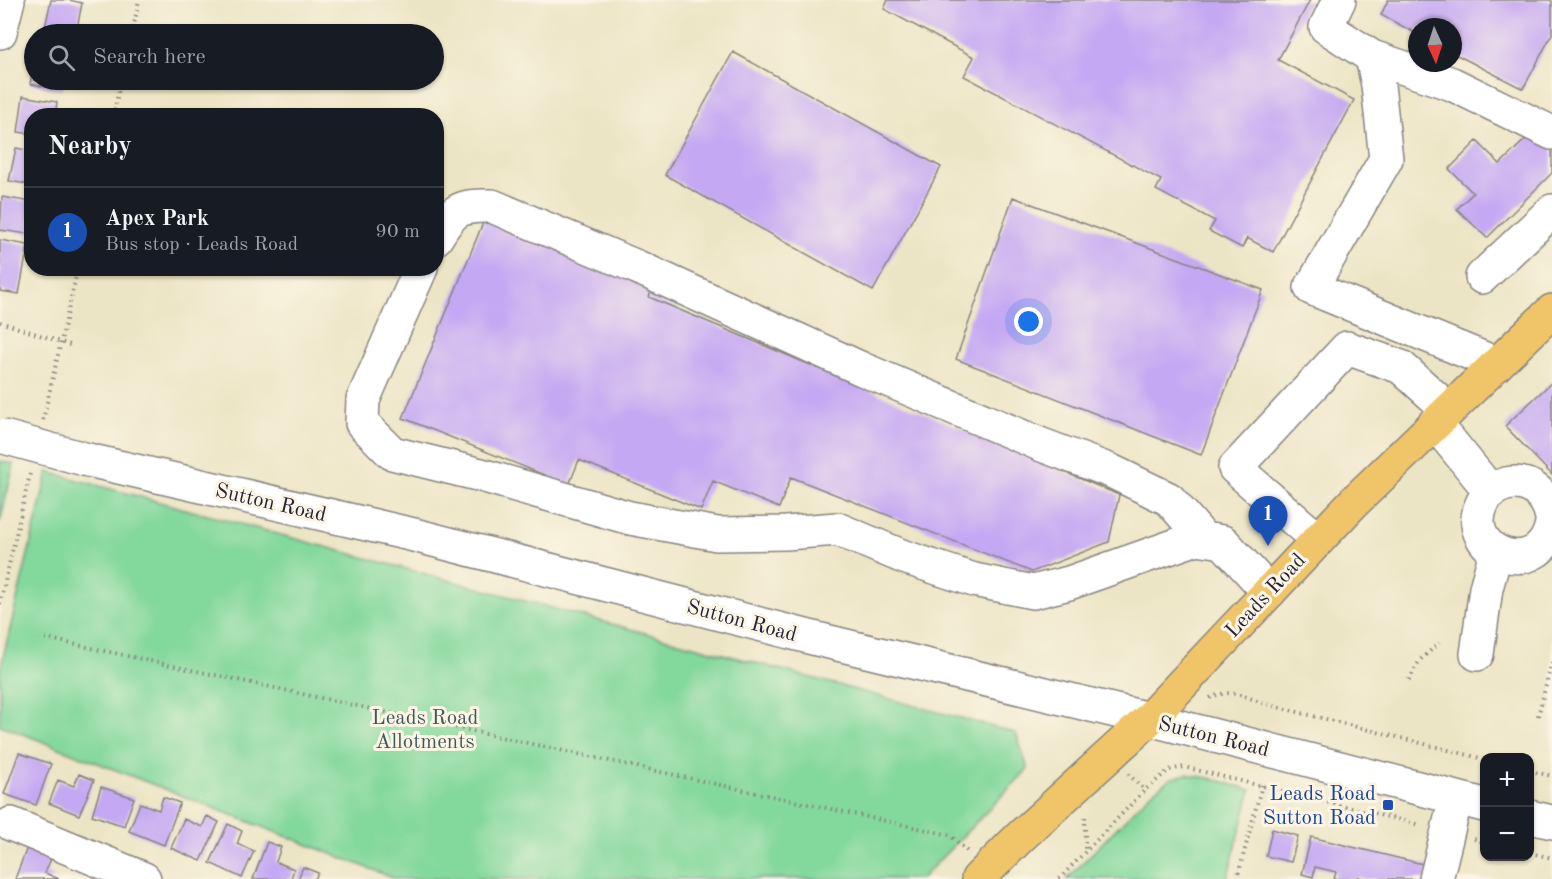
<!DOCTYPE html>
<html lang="en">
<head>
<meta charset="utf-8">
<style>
  body { margin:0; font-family:"Old Standard TT",serif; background:#20242c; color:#f1f3f6 }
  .controls { position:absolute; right:18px; bottom:18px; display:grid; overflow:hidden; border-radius:12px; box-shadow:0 2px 4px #0004 }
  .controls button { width:54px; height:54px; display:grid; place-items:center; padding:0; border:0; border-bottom:2px solid #363941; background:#171b24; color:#f1f3f6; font:30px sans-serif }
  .compass { position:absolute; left:1408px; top:18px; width:54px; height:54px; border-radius:50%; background:#171b24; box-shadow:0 2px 4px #0004; rotate:177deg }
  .you { position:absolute; left:1029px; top:322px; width:21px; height:21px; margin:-15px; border:4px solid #fff; border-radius:50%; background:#1a73e8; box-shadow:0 0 0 9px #1a73e833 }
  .badge { display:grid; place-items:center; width:39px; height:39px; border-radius:50%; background:#1a73e8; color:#fff; font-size:20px; font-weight:700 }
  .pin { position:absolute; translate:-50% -50px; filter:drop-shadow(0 2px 3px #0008) }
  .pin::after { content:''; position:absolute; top:32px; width:21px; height:18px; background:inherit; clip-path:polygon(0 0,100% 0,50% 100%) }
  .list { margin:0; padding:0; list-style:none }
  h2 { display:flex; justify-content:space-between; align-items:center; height:78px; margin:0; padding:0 24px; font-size:26px }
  h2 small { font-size:20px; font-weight:400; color:#9ea1a6 }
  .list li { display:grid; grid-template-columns:39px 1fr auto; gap:18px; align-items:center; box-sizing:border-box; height:90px; padding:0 24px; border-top:2px solid #363941 }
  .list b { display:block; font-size:22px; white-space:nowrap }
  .list p { margin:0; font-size:20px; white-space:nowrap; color:#9ea1a6 }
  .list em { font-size:20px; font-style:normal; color:#9ea1a6 }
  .icon { flex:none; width:33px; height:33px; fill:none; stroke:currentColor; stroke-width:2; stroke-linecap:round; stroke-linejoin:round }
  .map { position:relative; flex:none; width:1552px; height:879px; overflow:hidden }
  .search { position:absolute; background:#171b24; box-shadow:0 2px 4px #0004; left:24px; top:24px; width:420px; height:66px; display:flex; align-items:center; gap:15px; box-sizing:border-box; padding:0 21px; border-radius:33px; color:#9ea1a6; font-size:22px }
  .panel { position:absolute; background:#171b24; box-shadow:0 2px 4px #0004; left:24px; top:108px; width:420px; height:168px; border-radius:24px }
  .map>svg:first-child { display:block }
  .green { fill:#83d89b; stroke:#527d6b; stroke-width:1.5 }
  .building { fill:#c5a8f3 }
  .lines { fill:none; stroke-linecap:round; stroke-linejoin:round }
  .minor-casing { stroke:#878480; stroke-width:36 }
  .major-casing { stroke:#878480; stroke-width:36 }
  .path { stroke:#878480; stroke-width:4; stroke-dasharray:1.5 4.5; stroke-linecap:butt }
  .minor { stroke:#fff; stroke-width:33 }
  .major { stroke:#f0c469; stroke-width:33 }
  .minor-bridge-casing { stroke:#878480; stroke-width:36; stroke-linecap:butt }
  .minor-bridge { stroke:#fff; stroke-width:33 }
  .transit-dot { fill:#1a4fb4; stroke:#fcf5e5; stroke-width:2 }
  .labels { text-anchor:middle; stroke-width:6; stroke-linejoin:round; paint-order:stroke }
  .street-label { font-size:21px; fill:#22223b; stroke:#fcf5e5 }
  .park-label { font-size:21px; fill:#3f5958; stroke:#fcf5e5 }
  .transit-label { font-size:21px; fill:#164399; stroke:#fcf5e5; text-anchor:end }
</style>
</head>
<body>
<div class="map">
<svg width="1552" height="879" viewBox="0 0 1552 879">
  <rect width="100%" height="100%" fill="#fcf5e5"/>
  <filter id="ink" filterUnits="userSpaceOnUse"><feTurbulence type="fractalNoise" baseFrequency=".0167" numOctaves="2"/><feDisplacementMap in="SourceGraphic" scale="12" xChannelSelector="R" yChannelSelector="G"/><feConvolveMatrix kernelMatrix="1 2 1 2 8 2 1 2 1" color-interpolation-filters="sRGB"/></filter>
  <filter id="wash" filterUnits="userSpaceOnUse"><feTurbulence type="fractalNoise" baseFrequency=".008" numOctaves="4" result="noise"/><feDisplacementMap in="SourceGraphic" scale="24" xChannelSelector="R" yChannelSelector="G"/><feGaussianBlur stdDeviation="1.35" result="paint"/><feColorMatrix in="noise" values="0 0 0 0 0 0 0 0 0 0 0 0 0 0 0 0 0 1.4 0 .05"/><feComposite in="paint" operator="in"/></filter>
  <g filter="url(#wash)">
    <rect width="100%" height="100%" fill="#ece5c5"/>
    <!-- green -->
    <path class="green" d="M0,461l14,3 -14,58z
      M48,472l968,261 12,36 -107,110h-525l-396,-154v-55z
      M1186,774l27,5 38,11 -24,89h-160l82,-84 21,-16z"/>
    <g id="blocks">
      <!-- building -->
      <path class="building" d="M51,0h18l13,3 -6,31h-21l-11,-2z
        M888,0h422l-32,60 76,40 -81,152 -26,-14 -5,10 -33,-17 6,-10 -59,-31 5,-10 -197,-104 10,-19 -90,-48z
        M1388,0h161l3,1v33l-29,55 -70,-36v-26h-36v7l-36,-19z
        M733,52l208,115 -68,124 -208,-116z
        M33,69l1,11h30l-2,10 -32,-6z
        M23,96l34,6 -2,14h-23v18l-14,-2z
        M1537,128l15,15v30l-65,65 -30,-29 16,-16 -24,-24 28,-28 23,23z
        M16,148l16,3v34l-23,-4z
        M2,197l30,5 -4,32 -28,-4z
        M1013,197l250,93 -62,165 -245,-96z
        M487,213l168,68 -6,16 470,198 -10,47 -77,30 -241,-95 -12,31 -66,-27 -12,29 -122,-50 -10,25 -166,-67z
        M0,240l28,5 -9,49 -19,-3z
        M1552,382v93l-47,-49z
        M19,753l32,11 -15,41 -32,-11z
        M79,774l15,6 -15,35 -30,-12 9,-23 16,6z
        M101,787l33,11 -10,28 -32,-11z
        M163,797l17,6 -16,42 -35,-14 11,-28 19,7z
        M207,816l12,6 -18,39 -30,-13 13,-29 18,8z
        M228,824l14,7 -5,13 17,7 -12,27 -32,-15z
        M1272,829l26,7 -7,26 -25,-6z
        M1311,837l120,29 -4,13h-62l-7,-2 -1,2h-23l2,-7 -21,-5 -2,10 -11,-3z
        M267,842l14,5 -5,15 18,7 -3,10h-38z
        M28,845l25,9 -8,19 14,6h-44z
        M303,867l15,6 -3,6h-17z"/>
    </g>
  </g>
  <g filter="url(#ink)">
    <use href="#blocks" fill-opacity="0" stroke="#878480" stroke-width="1.5"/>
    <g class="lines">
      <!-- minor casing -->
      <g class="minor-casing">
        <path id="minor" d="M1339,0l-13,27 46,30 6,28 8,74 -75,129 186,76
          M0,32l8,-32
          M1372,57l80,27 100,49
          M436,238c17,-28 22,-33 56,-32l145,61 225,102 180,76 69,26 58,28 28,32v7
          M421,268l-58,132 -1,23 30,30 89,22 149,43 87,16 69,-1 51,-4 67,28 70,23 59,12 36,-9 128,-45 26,4 46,50
          M1482,277l70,-66
          M1435,423l56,69
          M88,460l326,75 403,104 332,80 335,86
          M1552,518c-4,-23 -22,-39 -46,-34 -11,3 -20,10 -24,20 -23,50 60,79 70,19
          M1318,540l-83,-72 112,-120 54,19 48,43
          M1477,654l9,-66 10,-36
          M1530,817l22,5
          M11,824l133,55
          M1436,879l20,-81"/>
      </g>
      <!-- major casing -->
      <g class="major-casing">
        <path id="major" d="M978,879l42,-42 129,-118 205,-217 198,-191"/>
      </g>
      <!-- path -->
      <path class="path" d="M132,34l7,-34
        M113,116l8,-36
        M0,322l73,24
        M43,420l35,-152
        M0,604l30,-130
        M45,638l905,197 17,16
        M1409,680l11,-20 19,-17
        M1210,698c19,-10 34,-2 52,5l222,56
        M1538,716l14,-54
        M1530,771l22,5
        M1128,774l17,16
        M1085,817v34
        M1474,839l10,3
        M1530,853l22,5
        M1059,879l86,-89 24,-20 15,-3 236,58
        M1237,879l25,-94"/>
      <!-- minor -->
      <use href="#minor" class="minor"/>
      <!-- major -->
      <use href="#major" class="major"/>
      <!-- minor-bridge casing -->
      <g class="minor-bridge-casing">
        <path id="minor-bridge" d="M0,436l88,24"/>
      </g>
      <!-- minor-bridge -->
      <use href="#minor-bridge" class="minor-bridge"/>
    </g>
  </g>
  <!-- markers -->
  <rect class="transit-dot" x="1382" y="799" width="12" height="12" rx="3"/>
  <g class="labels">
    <!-- street labels -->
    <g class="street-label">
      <text transform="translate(271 502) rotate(13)" y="7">Sutton Road</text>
      <text transform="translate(1265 595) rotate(-47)" y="7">Leads Road</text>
      <text transform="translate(742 620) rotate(15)" y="7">Sutton Road</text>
      <text transform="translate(1214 736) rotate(14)" y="7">Sutton Road</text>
    </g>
    <!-- park labels -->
    <g class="park-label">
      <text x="425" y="724">Leads Road<tspan x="425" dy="24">Allotments</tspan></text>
    </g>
    <!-- transit labels -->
    <g class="transit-label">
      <text x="1376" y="800">Leads Road<tspan x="1376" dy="24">Sutton Road</tspan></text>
    </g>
  </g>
</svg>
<div class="controls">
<button>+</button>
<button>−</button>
</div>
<svg class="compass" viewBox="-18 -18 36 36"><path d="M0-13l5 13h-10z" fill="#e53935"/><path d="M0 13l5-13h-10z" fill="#9ea1a6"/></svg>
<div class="you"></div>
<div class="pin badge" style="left:1268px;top:546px;background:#1a4fb4">1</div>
<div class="search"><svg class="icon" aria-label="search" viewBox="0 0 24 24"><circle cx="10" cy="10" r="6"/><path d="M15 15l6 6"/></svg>Search here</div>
<section class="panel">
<h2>Nearby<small></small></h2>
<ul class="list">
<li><span class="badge" style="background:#1a4fb4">1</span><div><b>Apex Park</b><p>Bus stop · Leads Road</p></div><em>90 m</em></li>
</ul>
</section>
</div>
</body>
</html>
